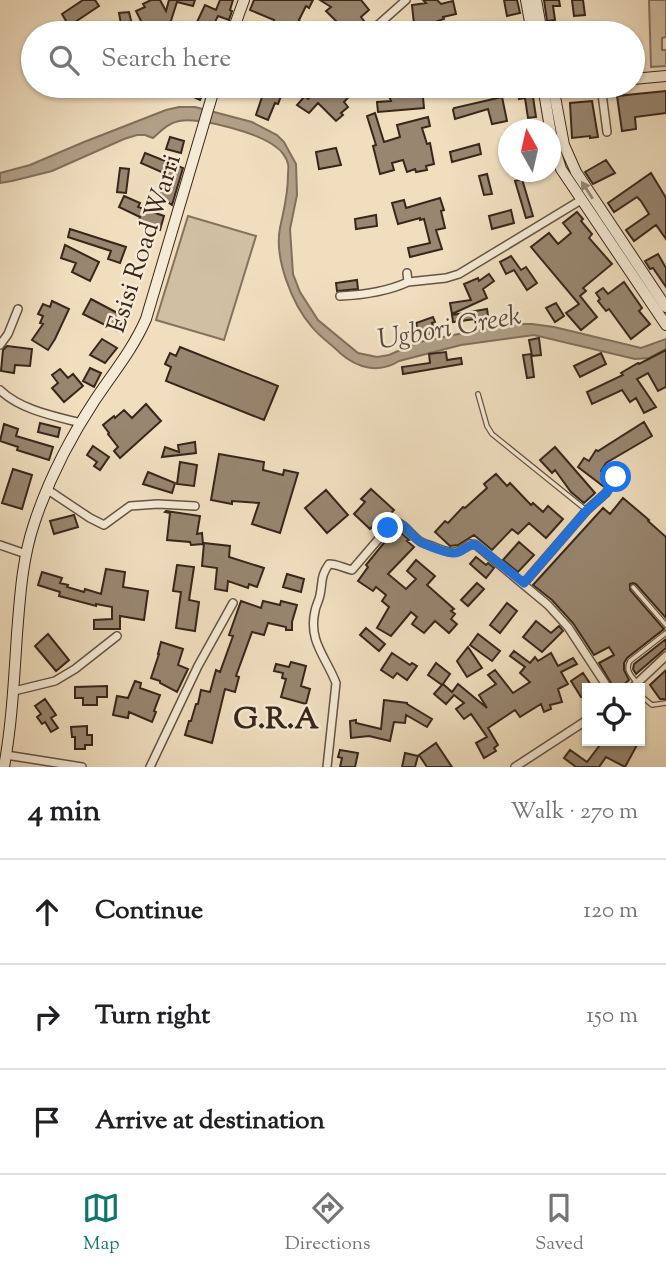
<!DOCTYPE html>
<html lang="en">
<head>
<meta charset="utf-8">
<style>
  body { margin:0; font-family:"Sorts Mill Goudy",serif; background:#f6f6f6; color:#202124 }
  .controls { position:absolute; right:21px; bottom:21px; display:grid; overflow:hidden; border-radius:0px; box-shadow:0 2px 5px #0004 }
  .controls button { width:63px; height:63px; display:grid; place-items:center; padding:0; border:0; border-bottom:2px solid #e0e0e0; background:#fff; color:#202124; font:35px sans-serif }
  .compass { position:absolute; left:498px; top:119px; width:63px; height:63px; border-radius:50%; background:#fff; box-shadow:0 2px 5px #0004; rotate:352deg }
  .stop { position:absolute; width:21px; height:21px; margin:-16px; border:5px solid #1a73e8; border-radius:50%; background:#fff }
  .stop.end { background:#1a73e8; border-color:#fff; box-shadow:0 2px 7px #0008 }
  .list { margin:0; padding:0; list-style:none }
  h2 { display:flex; justify-content:space-between; align-items:center; height:91px; margin:0; padding:0 28px; font-size:30px }
  h2 small { font-size:23px; font-weight:400; color:#757577 }
  .list li { display:grid; grid-template-columns:46px 1fr auto; gap:21px; align-items:center; box-sizing:border-box; height:105px; padding:0 28px; border-top:2px solid #e0e0e0 }
  .list b { display:block; font-size:26px; white-space:nowrap }
  .list em { font-size:23px; font-style:normal; color:#757577 }
  .icon { flex:none; width:38px; height:38px; fill:none; stroke:currentColor; stroke-width:2; stroke-linecap:round; stroke-linejoin:round }
  .map { position:relative; flex:none; width:666px; height:767px; overflow:hidden }
  .search { position:absolute; background:#fff; box-shadow:0 2px 5px #0004; left:21px; right:21px; top:21px; height:77px; display:flex; align-items:center; gap:18px; box-sizing:border-box; padding:0 24px; border-radius:38px; color:#757577; font-size:26px }
  .sheet { height:406px; background:#fff }
  nav { display:flex; justify-content:space-around; align-items:center; box-sizing:border-box; height:98px; border-top:2px solid #e0e0e0; background:#fff; font-size:19px; color:#757577 }
  nav a { display:grid; justify-items:center; gap:4px }
  nav .on { color:#0f766e }
  .map>svg:first-child { display:block }
  .green { fill:#d1bfa3; stroke:#84725f; stroke-width:2 }
  .water { fill:#b19f87; stroke:#816f5c; stroke-width:2 }
  .building { fill:#988670; stroke:#38261b; stroke-width:2 }
  .lines { fill:none; stroke-linecap:round; stroke-linejoin:round }
  .lane-casing { stroke:#665444; stroke-width:6 }
  .street-casing { stroke:#665444; stroke-width:10 }
  .secondary-casing { stroke:#38261b; stroke-width:12 }
  .lane { stroke:#f5ead5; stroke-width:3.5 }
  .street { stroke:#f5ead5; stroke-width:7 }
  .secondary { stroke:#f5ead5; stroke-width:10 }
  .oneway { fill:#968878 }
  .route { stroke:#1a73e8; stroke-width:9 }
  .labels { text-anchor:middle; stroke-width:5; stroke-linejoin:round; paint-order:stroke }
  .street-label { font-size:26px; fill:#38261b; stroke:#f5ead5 }
  .water-label { font-size:28px; font-style:italic; fill:#5c4a3b; stroke:#f5ead5 }
  .quarter-label { font-size:30px; font-weight:bold; fill:#38261b; stroke:#f5ead5 }
</style>
</head>
<body>
<div class="map">
<svg width="666" height="767" viewBox="0 0 666 767">
  <rect width="100%" height="100%" fill="#f0debf"/>
  <filter id="stains"><feTurbulence type="fractalNoise" baseFrequency=".00286" numOctaves="4"/><feColorMatrix values="0 0 0 0 .2 0 0 0 0 .09 0 0 0 0 .02 0 0 0 .5 -.17"/></filter>
  <radialGradient id="worn" r=".72"><stop offset=".6" stop-color="#630" stop-opacity="0"/><stop offset="1" stop-color="#630" stop-opacity=".3"/></radialGradient>
  <!-- green -->
  <path class="green" d="M649,0h17v37l-4,1v12h4v16l-15,1z
    M188,216l68,20 -32,104 -68,-20z"/>
  <!-- water -->
  <path class="water" d="M179,107h16l57,15 25,13 7,7 12,22 1,31 -7,34 3,45 7,18 18,28 40,33 19,4 12,-2 30,-13 54,-11 41,-7h18l22,3 87,21 25,-9v10l-17,9 -14,1 -101,-24 -73,10 -62,16c-20,13 -42,7 -59,-8 -9,-9 -20,-16 -28,-26 -20,-23 -38,-69 -32,-99 4,-20 8,-32 8,-53 0,-4 1,-8 0,-11 -1,-6 -7,-14 -12,-17 -17,-14 -76,-30 -97,-26 -11,2 -18,10 -26,17l-8,-3h-8l-13,4 -72,32 -40,10 -12,2v-10l30,-8 54,-23 82,-32z"/>
  <!-- building -->
  <path class="building" d="M83,0h12l4,6 -30,20 -7,-12z
    M151,0h9l6,11 3,-11h26l-2,6 -16,-4 -10,31h-20l-11,-22 9,-4 -2,-3z
    M220,0h13l-3,10 2,1 -3,9 -11,-4 -4,8 -4,-2 -2,5 -11,-5 8,-17 11,5z
    M254,0h59l-4,8 -3,-2 -7,14 7,13h-30l3,-4 -8,-4 3,-5 -24,-10z
    M320,0h41l8,10 -8,7 7,9 -5,7h-29l-4,-5 7,-6 -11,-11 5,-4z
    M423,0h14l4,4 12,-3 3,13 -13,3 1,2 -21,7 5,7h-13l-4,-6 3,-3 -2,-19 14,-2z
    M504,0h13l3,13 -13,3z
    M544,0h15l1,6h-7l2,14 -8,1z
    M572,0h11l2,15 -11,1z
    M129,12l5,21h-20v-9h7l-2,-11z
    M186,86h21l-7,14 -17,-8z
    M264,86h21l-7,18 -3,-1 -7,17 -12,-5 6,-18 -2,-1z
    M324,86h43l-10,10 -4,-4 -9,10 4,5 -7,6 2,2 -7,6 -18,-18 -9,10 -12,-8 8,-9 3,3z
    M385,86h37l2,22 -46,4 -1,-10 14,-1z
    M533,86l2,10 -2,1 3,20 -8,1 -3,-20 -6,1 -2,-11z
    M666,91v22l-31,4 1,12 -14,2 -5,-35z
    M502,97l5,24 -15,3 -4,-15 -33,10 -2,-9 1,-2z
    M592,101l6,36 -8,1v-2l-18,2 -2,-35z
    M375,113l9,29 16,-5 -3,-12 31,-8 2,9 -8,2 5,16 3,-1 4,21 -8,2 1,4 -11,2 -1,-3 -8,3 -4,-12 -11,3 2,7 -14,4 -7,-28 3,-1 -9,-29z
    M170,137l14,4 -3,12 -15,-4z
    M479,144l2,10 -29,8 -2,-10z
    M336,148l5,17 -22,4 -3,-17z
    M145,153l38,15 -11,37 -14,-9 4,-7 5,3 6,-15 -32,-14z
    M606,160l9,13 -22,11 -8,-12z
    M120,168l9,1 -3,24 -9,-1z
    M651,173l15,25v41l-10,-14 -22,16 -8,-11 23,-16 -8,-13 -4,-4 -23,15 -6,-9z
    M487,174l5,20 -8,1 -5,-19z
    M522,179l11,37 -7,2 -11,-37z
    M124,196l16,7 -2,4 26,9 -4,14 -22,-8 2,-5 -21,-10z
    M440,198l4,12 -3,1 4,17 -9,2 6,19 -32,8 -2,-9 22,-5 -6,-24 -4,1v-2l-22,6 -6,-21 12,-3 2,8z
    M511,210l3,13 -22,6 -3,-13z
    M577,212l6,7 -2,2 11,13 -3,4 23,26 -29,24 3,3 -6,5 17,21 -16,13 -15,-17 13,-9 -48,-57 18,-14 9,11 13,-11 -8,-10z
    M376,215l1,11 -21,3 -1,-10z
    M70,229l56,18 -6,16 -12,-4 3,-8 -43,-14z
    M65,245l34,17 -9,19 -18,-9 4,-9 -15,-5z
    M658,254l8,14v19l-13,-19 -3,1 -5,-8z
    M511,256l10,14 5,-3 11,16 -10,7 -13,-20 -8,4 -6,-12z
    M489,274l5,7 -11,8 4,9 -35,16 -2,-11 21,-3 -7,-16 14,-6 1,3z
    M357,280l1,9 -21,2 -1,-8z
    M624,282l18,26 -3,3 11,13 -19,15 -22,-30 -3,2 -8,-10 2,-2 -4,-6 7,-5 5,6z
    M91,299l34,18 -8,14 -34,-17z
    M52,301l17,8 -14,30 -7,11 -16,-10 11,-16 -3,-1 3,-7 -5,-2 5,-10 7,3z
    M556,303l8,13 -9,6 -9,-14z
    M487,309l2,14 -13,2 -1,-6 -22,3 -1,-7z
    M433,317l2,5 -3,1 3,9 -14,5 -5,-14z
    M539,338l2,17 -9,1 -3,-16z
    M102,339l15,9 -12,15 -15,-8z
    M7,346l25,3 -2,17 -15,-1 -1,8 -13,-2 2,-21z
    M180,347l98,39 -14,34 -98,-39 5,-14 -6,-3 5,-11 6,3z
    M666,350v37l-8,4 -10,-18 -11,6 19,28 -12,6 -8,-15 -6,4 -8,-12 -30,14 -5,-12 36,-17 -2,-2 17,-10 1,1z
    M446,352l1,8 14,-2 1,6 -59,10 -1,-7 28,-4 -1,-9z
    M601,353l5,11 -26,13 -6,-11z
    M531,354l3,23 -7,1 -4,-23z
    M90,368l11,5 -7,14 -11,-6z
    M60,369l8,9 5,-4 10,12 -19,16 -12,-14 6,-5 -6,-8z
    M146,404l15,17 -41,37 -6,-7 4,-4 -10,-13 1,-1 -6,-8 11,-9 1,2 9,-8 8,8z
    M644,422l8,14 -46,27 -5,8 8,6 -6,9 -25,-19 6,-9 5,3 7,-11 2,1z
    M40,423l20,5 -2,9 -20,-5z
    M4,424l14,5 -2,7 37,11 -4,13 -32,-10 1,-3 -18,-6z
    M195,442l1,11 -34,4 3,-10 14,5 -1,-7z
    M93,446l16,11 -9,13 -6,-4 3,-4 -10,-7z
    M555,447l40,46 -11,10 -13,-11 -16,-22 -3,3 -12,-13z
    M219,454l45,8 -1,8 20,5 1,-5 14,3 -18,60 -28,-9 7,-21 -27,-2v3l-21,-4z
    M180,462l17,3 -3,21 -17,-2z
    M13,469l19,6 -10,34 -20,-6z
    M148,472l27,11 -3,10 -29,-9z
    M496,474l11,12 3,-3 21,22 2,-2 10,9 5,-6 15,13 -17,19 -17,-15 -11,11 -6,-5 -20,21 -18,-15 -16,10 -8,1 -15,-14 10,-11 3,2 15,-16 2,1 22,-20 -3,-4z
    M371,489l23,21 -9,9 -3,-3 -12,13 -16,-15 11,-12 -4,-3z
    M326,490l22,25 -21,18 -22,-25z
    M623,498l26,22 -1,1 18,16v81l-30,-34 -3,-1 -3,1v6l34,39 -37,29 -3,5v7l5,10 -9,8h-6l-15,-25 15,-8 -5,-8 -15,8 -21,-32 -21,-23 -19,-15 70,-77 7,6z
    M166,511l34,5 -3,18 5,-1 1,11 -12,1 -1,-3 -23,-2 3,-27 -5,-1z
    M74,515l4,12 -24,7 -4,-13z
    M396,528l13,12 -2,1 7,6 -26,27 18,15 10,-10 -9,-8 9,-11 19,16 -8,9 27,24 -3,2 4,3 -4,5 6,5 -8,9 -14,-12 -11,12 -12,-9 5,-7 -6,-5 -20,24 -14,-8 12,-21 -7,-6 4,-6 -10,-8 -3,4 -15,-10 10,-14 -2,-2z
    M519,542l15,13 -16,17 -15,-12z
    M204,543l26,3 -1,11 35,11 -7,19 -8,-3 -1,4 -20,-7 -1,10 -12,-2 2,-21 -15,-2z
    M476,557l10,8 2,-2 6,5 -8,10 -16,-14z
    M177,565l17,2 -5,33 10,2 -4,29 -19,-3 5,-36 -8,-1z
    M106,569l19,3 -2,15 25,4 -4,29 -24,-4v13h-26v-9l18,-1v-12l-16,-3v2l-37,-10 1,-4 -22,-7 4,-13 20,6 -2,5 8,2 -1,2 17,5 1,-3 16,5z
    M287,574l17,5 -3,13 -18,-5z
    M477,583l7,6 -16,17 -7,-6z
    M241,601l20,7 2,-7 17,4 1,-4 16,4 -5,17v8h-6v-3l-18,-4 -4,12 -12,-3 -16,44 3,1 -4,15 -10,-3 -13,54 -27,-8 4,-14h2l5,-17h2l3,-14 9,2 6,-22 4,2 13,-36 -4,-1z
    M507,603l10,8 -17,22 -10,-8z
    M536,621l15,12 8,-7 4,5 -21,21 -19,-15z
    M366,628l19,16 -6,7 -19,-16z
    M48,634l21,26 -13,11 -21,-25z
    M478,634l22,17 -8,10 -22,-16z
    M666,639v9l-30,26 -3,-5 1,-5z
    M161,642l22,7 -5,16 10,4 -11,23 -17,-9v-2l-9,-3 8,-24h-1z
    M468,647l14,21 -15,9 -10,-16z
    M514,651l16,12 5,-6 3,4 13,-8 7,13 15,-8 4,6 -16,8 7,12 -10,5 4,13 -12,3 1,4 -7,3 -3,-8 -21,13 -5,-7 -27,18 10,17 -4,3 2,3 -12,7 -8,-15 11,-6 -16,-23 -7,5 -8,-10 8,-6 -10,-8 -8,9 -12,-10 8,-9 -14,-10 8,-12 14,11 -7,10 9,8 6,-8 29,24 -8,-13 17,-11 -8,-9 7,-5 18,23 17,-11 -10,-9 5,-6 -15,-11z
    M392,653l18,12 2,-2 5,3 -10,14 -10,-7 -4,5 -12,-8z
    M291,662l15,4 -5,20 9,3 -4,15 -25,-7 5,-18 -4,-1 1,-5 -9,-2 2,-7 13,3z
    M666,670v29h-6l-10,-14z
    M583,673l10,15h-6v7l-6,2 -10,-16z
    M135,681l6,2 -1,5 20,7 -6,16 2,1 -4,10 -23,-10 -1,6 -15,-3 4,-19 11,2z
    M107,686v11h-10v8h-14v-7h-8v-11z
    M45,699l11,16 -5,3 7,10 -7,4 -6,-10 -3,2 -5,-7 4,-3 -6,-8z
    M384,700l23,3v1l25,15 -5,8 -21,-12 -1,8 -11,-1 -4,19 -21,-5 -18,2 -1,-17 6,-1v3l25,6z
    M87,726v9h5v10h-7v4h-10v-12h-3l-1,-10z
    M603,741h27l7,4 -12,22 -19,-10 -7,10h-23l-12,-9 6,-8 17,12z
    M436,743l16,24h-25l-8,-12z
    M340,750l18,3 -3,14h-15l2,-9 -4,-1z
    M405,753l13,3 -3,11h-13z"/>
  <g class="lines">
    <!-- lane casing -->
    <g class="lane-casing">
      <path id="lane" d="M478,394l9,32 5,8 93,75
        M633,587l33,38
        M636,682c-5,-7 -11,-12 -6,-21l36,-28
        M640,695l12,10 14,-2"/>
    </g>
    <!-- street casing -->
    <g class="street-casing">
      <path id="street" d="M369,33l37,-33
        M601,86l6,46
        M407,273l1,9 38,-4 13,-4 122,-74
        M340,296c24,-1 46,-4 68,-14
        M0,345l8,-11 10,-25
        M0,390c21,20 54,26 81,33
        M48,490l42,28 14,7 26,-19 28,-2 37,2
        M0,545l26,9
        M524,583l63,-73 19,-17 10,-16
        M632,688l34,-32
        M14,691l41,-10 20,-12 42,-33
        M6,755l76,12
        M150,767l48,-101 35,-63
        M327,767l9,-84c-10,-26 -28,-42 -21,-72 1,-6 4,-10 5,-16 3,-14 0,-18 9,-31 8,0 14,4 23,6l42,-49c12,3 17,15 27,21 4,2 8,3 11,4 16,7 24,10 38,-2l6,1 72,60 20,22 40,61
        M515,767l72,-47"/>
    </g>
    <!-- secondary casing -->
    <g class="secondary-casing">
      <path id="secondary" d="M526,0l6,33
        M536,0l6,33
        M232,33l12,-33
        M633,79l33,-3
        M543,86l9,54 9,29 105,156
        M553,86l11,59 12,27 90,135
        M4,767c8,-44 10,-88 13,-133 3,-37 5,-74 17,-110 14,-43 36,-86 61,-124 18,-27 38,-51 51,-81l69,-233"/>
    </g>
    <!-- lane -->
    <use href="#lane" class="lane"/>
    <!-- street -->
    <use href="#street" class="street"/>
    <!-- secondary -->
    <use href="#secondary" class="secondary"/>
  </g>
  <!-- one-way arrows -->
  <defs><path id="oneway-solid" d="M-6-.8H1V-3.2L6.5 0L1 3.2V.8H-6Z" transform="scale(1.75)"/></defs>
  <use class="oneway" href="#oneway-solid" transform="translate(587 190) rotate(-123)"/>
  <g class="lines">
    <!-- route -->
    <path class="route" d="M388,528l6,-7c12,3 16,15 27,21 7,4 25,11 33,11 8,0 13,-8 21,-9l49,39 63,-73 19,-17 10,-16"/>
  </g>
  <g class="labels">
    <!-- street labels -->
    <g class="street-label">
      <text transform="translate(143 243) rotate(-72)" y="9">Esisi Road Warri</text>
    </g>
    <!-- water labels -->
    <g class="water-label">
      <text transform="translate(449 326) rotate(-10)" y="10">Ugbori Creek</text>
    </g>
    <!-- quarter labels -->
    <g class="quarter-label">
      <text x="276" y="728">G.R.A</text>
    </g>
  </g>
  <rect width="100%" height="100%" filter="url(#stains)"/>
  <rect width="100%" height="100%" fill="url(#worn)"/>
</svg>
<div class="controls">
<button><svg class="icon" aria-label="locate" viewBox="0 0 24 24"><circle cx="12" cy="12" r="6"/><path d="M12 2v4M12 18v4M2 12h4M18 12h4"/></svg></button>
</div>
<svg class="compass" viewBox="-18 -18 36 36"><path d="M0-13l5 13h-10z" fill="#e53935"/><path d="M0 13l5-13h-10z" fill="#757577"/></svg>
<div class="stop" style="left:616px;top:477px"></div>
<div class="stop end" style="left:388px;top:528px"></div>
<div class="search"><svg class="icon" aria-label="search" viewBox="0 0 24 24"><circle cx="10" cy="10" r="6"/><path d="M15 15l6 6"/></svg>Search here</div>
</div>
<section class="sheet">
<h2>4 min<small>Walk · 270 m</small></h2>
<ul class="list">
<li><svg class="icon" aria-label="ahead" viewBox="0 0 24 24"><path d="M12 20V5M6 11l6-6 6 6"/></svg><div><b>Continue</b></div><em>120 m</em></li>
<li><svg class="icon" aria-label="right" viewBox="0 0 24 24"><path d="M7 20v-9h11M14 6l5 5-5 5"/></svg><div><b>Turn right</b></div><em>150 m</em></li>
<li><svg class="icon" aria-label="arrive" viewBox="0 0 24 24"><path d="M6 21V4h12l-3 4 3 4H6"/></svg><div><b>Arrive at destination</b></div></li>
</ul>
</section>
<nav>
<a class="on"><svg class="icon" aria-label="map" viewBox="0 0 24 24"><path d="M3 6l6-2 6 2 6-2v14l-6 2-6-2-6 2zM9 4v14M15 6v14"/></svg>Map</a>
<a><svg class="icon" aria-label="directions" viewBox="0 0 24 24"><path d="M12 3l9 9-9 9-9-9zM9 14v-3h6M13 9l2 2-2 2"/></svg>Directions</a>
<a><svg class="icon" aria-label="saved" viewBox="0 0 24 24"><path d="M7 4h10v16l-5-4-5 4z"/></svg>Saved</a>
</nav>
</body>
</html>
